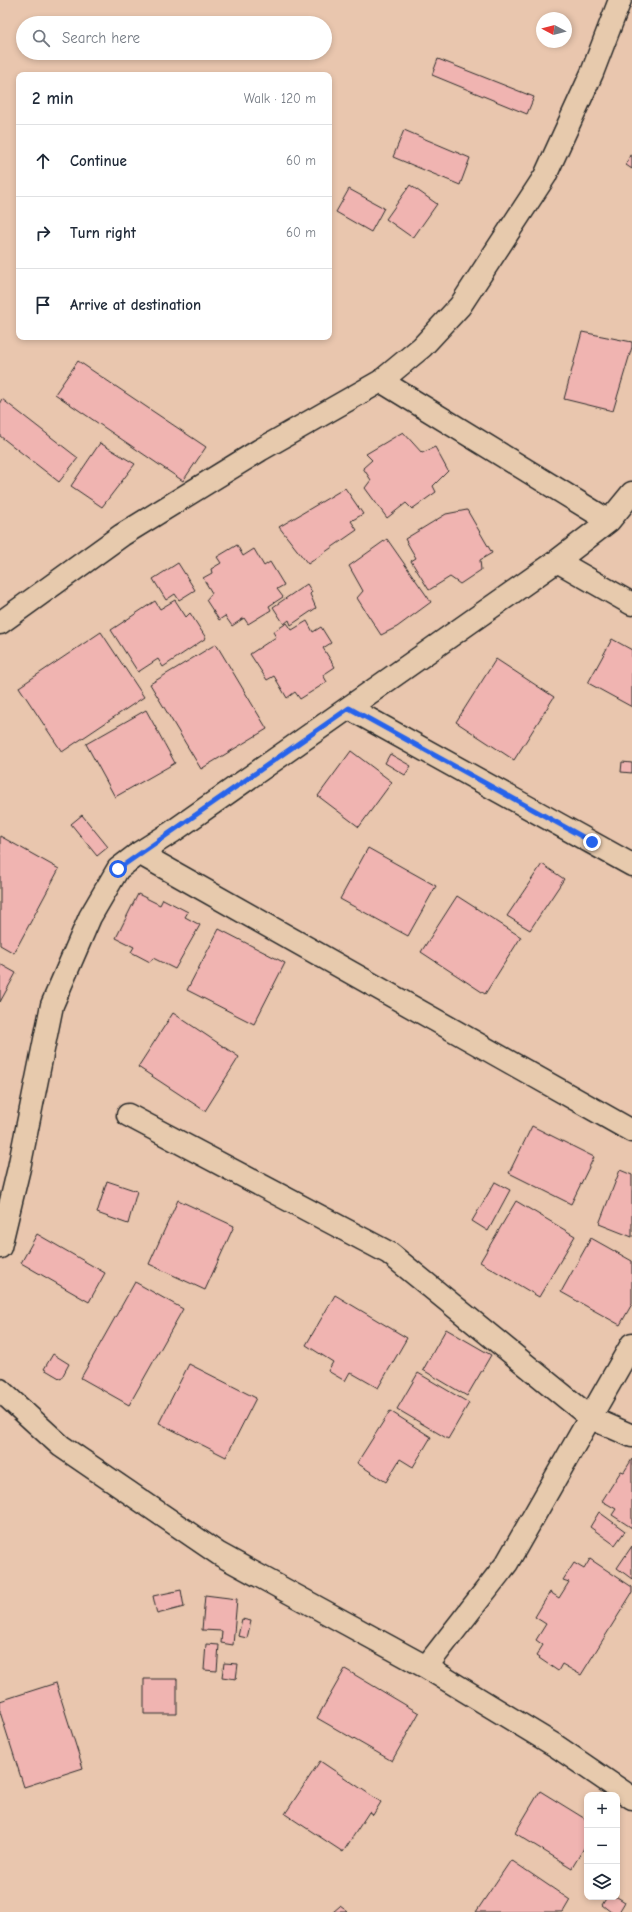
<!DOCTYPE html>
<html lang="en">
<head>
<meta charset="utf-8">
<style>
  body { margin:0; font-family:"Comic Neue",sans-serif; background:#f6f6f7; color:#1f2937 }
  .controls { position:absolute; right:12px; bottom:12px; display:grid; overflow:hidden; border-radius:8px; box-shadow:0 2px 6px #0003 }
  .controls button { width:36px; height:36px; display:grid; place-items:center; padding:0; border:0; border-bottom:1px solid #e0e1e3; background:#fff; color:#1f2937; font:20px sans-serif }
  .compass { position:absolute; left:536px; top:12px; width:36px; height:36px; border-radius:50%; background:#fff; box-shadow:0 2px 6px #0003; rotate:277deg }
  .stop { position:absolute; width:12px; height:12px; margin:-9px; border:3px solid #2563eb; border-radius:50%; background:#fff }
  .stop.end { background:#2563eb; border-color:#fff; box-shadow:0 1px 4px #0008 }
  .list { margin:0; padding:0; list-style:none }
  h2 { display:flex; justify-content:space-between; align-items:center; height:52px; margin:0; padding:0 16px; font-size:17px }
  h2 small { font-size:13px; font-weight:400; color:#747a83 }
  .list li { display:grid; grid-template-columns:26px 1fr auto; gap:12px; align-items:center; box-sizing:border-box; height:72px; padding:0 16px; border-top:1px solid #e0e1e3 }
  .list b { display:block; font-size:15px; white-space:nowrap }
  .list em { font-size:13px; font-style:normal; color:#747a83 }
  .icon { flex:none; width:22px; height:22px; fill:none; stroke:currentColor; stroke-width:2; stroke-linecap:round; stroke-linejoin:round }
  .map { position:relative; flex:none; width:632px; height:1912px; overflow:hidden }
  .search { position:absolute; background:#fff; box-shadow:0 2px 6px #0003; left:16px; top:16px; width:316px; height:44px; display:flex; align-items:center; gap:10px; box-sizing:border-box; padding:0 14px; border-radius:22px; color:#747a83; font-size:15px }
  .panel { position:absolute; background:#fff; box-shadow:0 2px 6px #0003; left:16px; top:72px; width:316px; height:268px; border-radius:8px }
  .map>svg:first-child { display:block }
  .building { fill:#f0b4b1; stroke:#2b2b2b }
  .lines { fill:none; stroke-linecap:round; stroke-linejoin:round }
  .street-casing { stroke:#2b2b2b; stroke-width:25 }
  .street { stroke:#e7caad; stroke-width:22 }
  .route { stroke:#2563eb; stroke-width:5 }
</style>
</head>
<body>
<div class="map">
<svg width="632" height="1912" viewBox="0 0 632 1912">
  <rect width="100%" height="100%" fill="#e9c6ae"/>
  <filter id="ink" filterUnits="userSpaceOnUse"><feTurbulence type="fractalNoise" baseFrequency=".025" numOctaves="2"/><feDisplacementMap in="SourceGraphic" scale="8" xChannelSelector="R" yChannelSelector="G"/><feConvolveMatrix kernelMatrix="1 2 1 2 8 2 1 2 1" color-interpolation-filters="sRGB"/></filter>
  <g filter="url(#ink)">
    <!-- building -->
    <path class="building" d="M438,59l96,38 -7,17 -95,-39z
      M404,130l66,28 -10,27 -67,-28z
      M630,155l2,1v13l-6,-4z
      M410,185l27,19 -24,34 -27,-19z
      M349,189l35,19 -13,24 -35,-20z
      M582,332l50,10v5l-19,64 -49,-12z
      M78,361l128,86 -23,34 -128,-87z
      M2,399l76,59 -19,24 -59,-46v-34z
      M403,432l19,21 13,-6 13,24 -15,15 3,6 -24,17 -6,-6 -19,15 -22,-30 6,-8 -8,-12 9,-8 -6,-6z
      M100,443l35,21 -33,43 -31,-21z
      M345,488l18,26 -12,7 6,9 -49,34 -29,-37z
      M467,510l25,43 -12,7 1,10 -21,14 -10,-7 -21,13 -18,-29 5,-3 -11,-19 41,-25z
      M387,539l44,63 -34,25 -16,8 -24,-37 6,-7 -14,-25z
      M237,545l6,11 11,-7 10,17 6,-4 14,23 -7,4 6,8 -14,9 2,4 -23,14 -4,-6 -12,8 -7,-10 -6,4 -13,-20 6,-7 -9,-15 9,-5 -1,-4 10,-6 -4,-6z
      M178,563l17,27 -16,10 -4,-6 -9,6 -13,-21z
      M307,584l5,8 -2,2 6,14 -25,17 -2,-5 -5,4 -11,-17z
      M175,600l11,17 4,-4 16,25 -43,29 -5,-8 -20,13 -27,-42 44,-29 5,8z
      M307,621l6,11 8,-5 10,16 -8,5 12,19 -12,8 4,7 -27,17 -5,-7 -8,6 -13,-22 -7,4 -17,-26 26,-17 -3,-5 14,-9 5,7z
      M101,632l43,65 -82,55 -43,-65z
      M612,639l20,11v57l-44,-24z
      M216,644l51,85 -66,40 -51,-85z
      M496,659l58,38 -40,63 -58,-38z
      M146,710l29,53 -60,34 -29,-53z
      M351,751l41,31 -33,45 -41,-31z
      M390,754l21,12 -6,9 -20,-12z
      M622,762l10,1v10l-11,-1z
      M82,815l26,32 -11,9 -26,-32z
      M0,836l59,33 -45,84 -14,-8z
      M368,848l68,38 -28,50 -68,-37z
      M542,864l22,15 -34,51 -23,-14z
      M138,894l22,11 3,-6 25,13 -3,5 15,8 -25,44 -22,-11 -3,4 -19,-10 3,-5 -18,-9z
      M457,896l64,41 -36,57 -64,-42z
      M219,929l66,34 -31,61 -67,-34z
      M0,964l16,9 -16,29z
      M173,1013l66,44 -34,54 -67,-44z
      M532,1126l62,31 -23,47 -62,-31z
      M620,1170l12,5v62l-33,-13z
      M107,1181l30,10 -9,33 -31,-11z
      M495,1182l15,8 -22,41 -16,-10z
      M178,1200l56,26 -29,64 -56,-26z
      M516,1201l59,35 -36,61 -59,-35z
      M37,1234l68,39 -16,29 -68,-39z
      M591,1238l41,23v43l-12,21 -59,-33z
      M135,1282l48,27 -54,96 -48,-27z
      M335,1295l72,43 -29,50 -28,-16 -5,9 -17,-10 5,-9 -27,-17z
      M446,1329l45,26 -24,41 -44,-26z
      M53,1354l16,10 -8,15 -17,-10z
      M189,1364l67,34 -30,59 -67,-34z
      M418,1373l51,30 -21,36 -51,-30z
      M390,1411l41,26 -18,30 -13,-8 -14,23 -29,-19z
      M632,1459v69l-20,-13 4,-6 -14,-8 19,-30 3,1z
      M599,1512l26,19 -10,14 -25,-18z
      M632,1546v33l-15,-11z
      M590,1559l42,28v6l-51,82 -19,-11 -4,7 -22,-15 7,-11 -7,-5 10,-16 -11,-7 15,-25 9,6 10,-16 -6,-2 11,-17 10,6z
      M181,1590l3,17 -27,7 -4,-18z
      M205,1595l32,4 -4,46 -12,-2 1,-12 -20,-1z
      M242,1619l9,2 -4,17 -9,-2z
      M206,1644l13,1 -2,26 -13,-1z
      M224,1663l14,1 -2,15 -14,-2z
      M345,1669l74,44 -27,48 -75,-43z
      M144,1679h33v35h-33z
      M56,1683l27,85 -59,19 -24,-75v-11z
      M320,1761l61,41 -8,13 -4,-3 -26,40 -58,-38z
      M540,1791l47,29v23l-15,25 -57,-35z
      M511,1860l59,40 -7,12h-87z
      M607,1897h10l8,5 -6,10h-8l-9,-7z
      M340,1906l8,6h-15z"/>
    <g class="lines">
      <!-- street casing -->
      <g class="street-casing">
        <path id="street" d="M381,381l228,140
          M632,493l-23,28 -52,40 -385,271 -33,21 493,278
          M557,561l75,43
          M0,623l122,-88 138,-85 121,-69 41,-34 38,-41 85,-130 47,-103 28,-73
          M349,708l283,157
          M128,1115l261,138 202,165 41,18
          M0,1247l19,-79 33,-163 38,-88 28,-48 21,-16
          M0,1390l61,56 158,108 207,113 130,79 76,52
          M426,1667l81,-104 125,-219"/>
      </g>
      <!-- street -->
      <use href="#street" class="street"/>
    </g>
  </g>
  <g class="lines" filter="url(#ink)">
    <!-- route -->
    <path class="route" d="M118,869l231,-161 243,134"/>
  </g>
</svg>
<div class="controls">
<button>+</button>
<button>−</button>
<button><svg class="icon" aria-label="layers" viewBox="0 0 24 24"><path d="M12 4l9 5-9 5-9-5zM3 14l9 5 9-5"/></svg></button>
</div>
<svg class="compass" viewBox="-18 -18 36 36"><path d="M0-13l5 13h-10z" fill="#e53935"/><path d="M0 13l5-13h-10z" fill="#747a83"/></svg>
<div class="stop" style="left:118px;top:869px"></div>
<div class="stop end" style="left:592px;top:842px"></div>
<div class="search"><svg class="icon" aria-label="search" viewBox="0 0 24 24"><circle cx="10" cy="10" r="6"/><path d="M15 15l6 6"/></svg>Search here</div>
<section class="panel">
<h2>2 min<small>Walk · 120 m</small></h2>
<ul class="list">
<li><svg class="icon" aria-label="ahead" viewBox="0 0 24 24"><path d="M12 20V5M6 11l6-6 6 6"/></svg><div><b>Continue</b></div><em>60 m</em></li>
<li><svg class="icon" aria-label="right" viewBox="0 0 24 24"><path d="M7 20v-9h11M14 6l5 5-5 5"/></svg><div><b>Turn right</b></div><em>60 m</em></li>
<li><svg class="icon" aria-label="arrive" viewBox="0 0 24 24"><path d="M6 21V4h12l-3 4 3 4H6"/></svg><div><b>Arrive at destination</b></div></li>
</ul>
</section>
</div>
</body>
</html>
